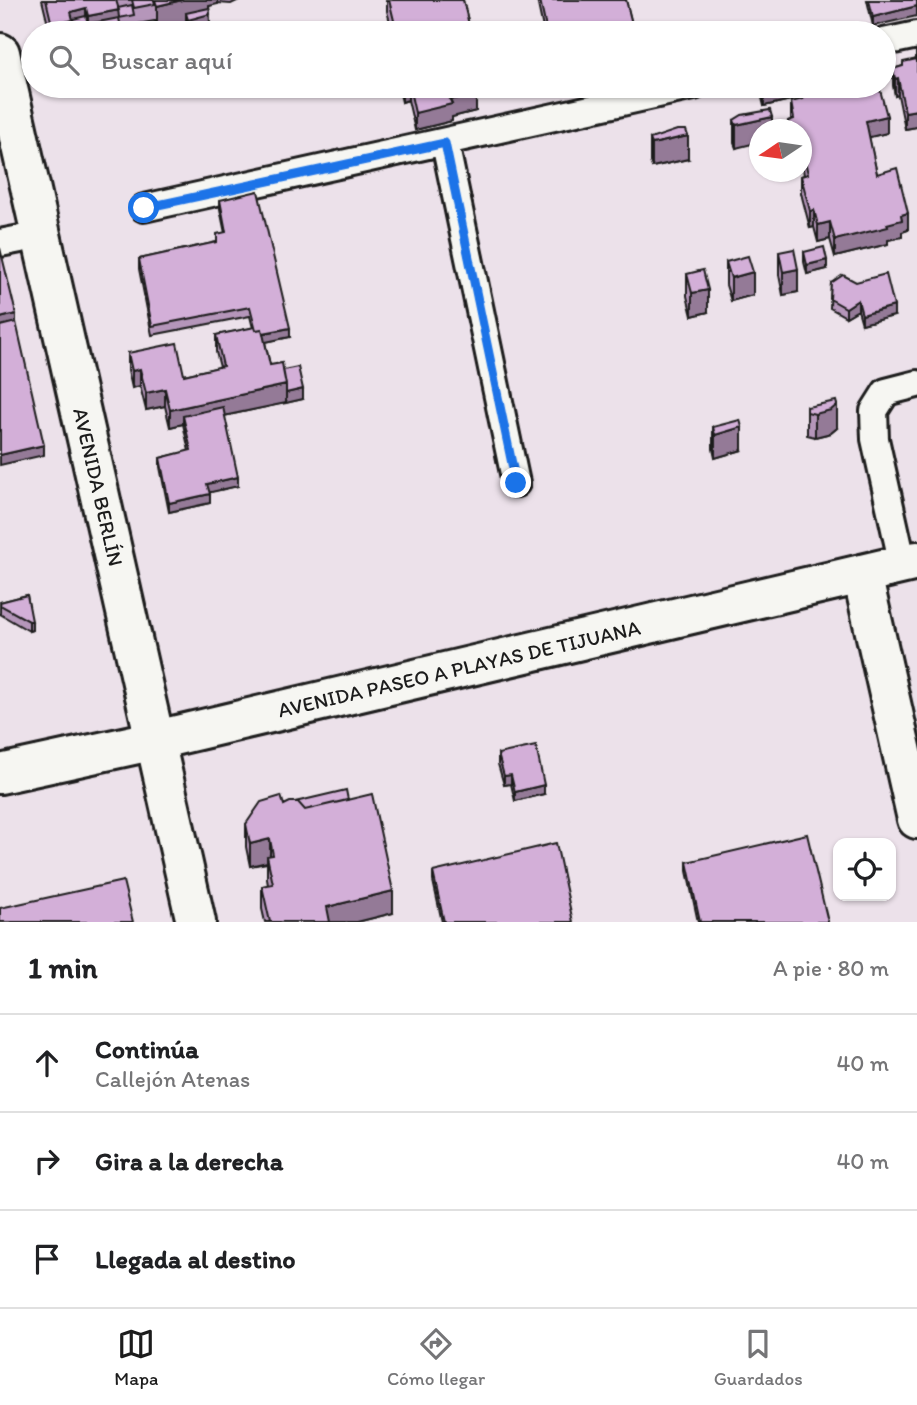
<!DOCTYPE html>
<html lang="es">
<head>
<meta charset="utf-8">
<style>
  body { margin:0; font-family:Itim,sans-serif; background:#f6f6f6; color:#202124 }
  .controls { position:absolute; right:21px; bottom:21px; display:grid; overflow:hidden; border-radius:14px; box-shadow:0 2px 5px #0004 }
  .controls button { width:63px; height:63px; display:grid; place-items:center; padding:0; border:0; border-bottom:2px solid #e0e0e0; background:#fff; color:#202124; font:35px sans-serif }
  .compass { position:absolute; left:749px; top:119px; width:63px; height:63px; border-radius:50%; background:#fff; box-shadow:0 2px 5px #0004; rotate:257deg }
  .stop { position:absolute; width:21px; height:21px; margin:-16px; border:5px solid #1a73e8; border-radius:50%; background:#fff }
  .stop.end { background:#1a73e8; border-color:#fff; box-shadow:0 2px 7px #0008 }
  .list { margin:0; padding:0; list-style:none }
  h2 { display:flex; justify-content:space-between; align-items:center; height:91px; margin:0; padding:0 28px; font-size:30px }
  h2 small { font-size:23px; font-weight:400; color:#757577 }
  .list li { display:grid; grid-template-columns:46px 1fr auto; gap:21px; align-items:center; box-sizing:border-box; height:98px; padding:0 28px; border-top:2px solid #e0e0e0 }
  .list b { display:block; font-size:26px; white-space:nowrap }
  .list p { margin:0; font-size:23px; white-space:nowrap; color:#757577 }
  .list em { font-size:23px; font-style:normal; color:#757577 }
  .icon { flex:none; width:38px; height:38px; fill:none; stroke:currentColor; stroke-width:2; stroke-linecap:round; stroke-linejoin:round }
  .map { position:relative; flex:none; width:917px; height:922px; overflow:hidden }
  .search { position:absolute; background:#fff; box-shadow:0 2px 5px #0004; left:21px; right:21px; top:21px; height:77px; display:flex; align-items:center; gap:18px; box-sizing:border-box; padding:0 24px; border-radius:38px; color:#757577; font-size:26px }
  .sheet { height:385px; background:#fff }
  nav { display:flex; justify-content:space-around; align-items:center; box-sizing:border-box; height:98px; border-top:2px solid #e0e0e0; background:#fff; font-size:19px; color:#757577 }
  nav a { display:grid; justify-items:center; gap:4px }
  nav .on { color:#1c1c1c }
  .map>svg:first-child { display:block }
  .lines { fill:none; stroke-linecap:round; stroke-linejoin:round }
  .lane-casing { stroke:#1c1c1c; stroke-width:32 }
  .street-casing { stroke:#1c1c1c; stroke-width:44 }
  .primary-casing { stroke:#1c1c1c; stroke-width:44 }
  .lane { stroke:#f6f6f2; stroke-width:26 }
  .street { stroke:#f6f6f2; stroke-width:38 }
  .primary { stroke:#f6f6f2; stroke-width:38 }
  .wall { fill:#b596ba; stroke:#1c1c1c; stroke-width:2 }
  .shaded-wall { fill:#947a97; stroke:#1c1c1c; stroke-width:2 }
  .building { fill:#d3afd8; stroke:#1c1c1c; stroke-width:2 }
  .route { stroke:#1a73e8; stroke-width:9 }
  .labels { text-anchor:middle; stroke-width:5; stroke-linejoin:round; paint-order:stroke }
  .street-label { font-size:21px; fill:#1c1c1c; stroke:#f6f6f2 }
</style>
</head>
<body>
<div class="map">
<svg width="917" height="922" viewBox="0 0 917 922">
  <rect width="100%" height="100%" fill="#ece1ea"/>
  <filter id="ink" filterUnits="userSpaceOnUse"><feTurbulence type="fractalNoise" baseFrequency=".0143" numOctaves="2"/><feDisplacementMap in="SourceGraphic" scale="14" xChannelSelector="R" yChannelSelector="G"/><feConvolveMatrix kernelMatrix="1 2 1 2 8 2 1 2 1" color-interpolation-filters="sRGB"/></filter>
  <g filter="url(#ink)">
    <g class="lines">
      <!-- lane casing -->
      <g class="lane-casing">
        <path id="lane" d="M884,42l33,-7
          M445,143l71,340
          M144,208l550,-122
          M0,243l41,-8
          M903,565l-28,-126 -1,-28 12,-19 31,-8"/>
      </g>
      <!-- street casing -->
      <g class="street-casing">
        <path id="street" d="M0,53l196,869
          M862,574l55,245"/>
      </g>
      <!-- primary casing -->
      <g class="primary-casing">
        <path id="primary" d="M0,774l156,-34 761,-179"/>
      </g>
      <!-- lane -->
      <use href="#lane" class="lane"/>
      <!-- street -->
      <use href="#street" class="street"/>
      <!-- primary -->
      <use href="#primary" class="primary"/>
    </g>
    <!-- wall -->
    <path class="wall" d="M42,0h197l-8,4 -13,-1 -9,3 1,18 -22,5 -2,-7 -29,7 -2,-8 -34,6 1,6h-72z
      M386,0h77l8,33h-78l-6,-22v-10h-1z
      M537,0h89l8,33h-90z
      M867,0h50l-44,26z
      M916,52h1v75l-12,2 -7,-34 -3,1 -2,-10v-17l10,-3 13,-7z
      M398,86h76l2,25 -24,6v4l-37,9 -7,-30 -6,2z
      M759,86h31l1,14 -27,6z
      M799,86h80l8,47 -18,4 8,37 31,56 -6,2v5l-14,3v4l-53,13 -5,-18 -12,3 -4,-15 -4,1 -9,-35v-17l3,-1 -1,-6h-1v-39h-14v-9l3,-1v-18l8,-2z
      M734,120l38,10 -36,18 -2,-5z
      M650,139l38,20 -36,8 -2,-5z
      M220,200l70,137 -25,5 5,23 13,5 20,29 -79,17 14,70 -29,6 1,11 -41,9 -9,-45v-9l29,-7 -6,-27 -13,3 -5,-21 -19,4 -6,-24 -8,2 -4,-18v-17l56,22 36,-8 -4,-15v-17l37,-7 -3,-12 -98,19 -13,-66v-10l78,-17v-8l8,-1 -5,-24z
      M779,252l19,40 -15,3 -4,-20z
      M804,252l23,17 -20,5 -3,-12z
      M726,262l27,33 -22,6 -5,-16z
      M687,274l21,38 -16,4 -5,-20z
      M831,283l63,33 -32,8 -4,-14 -12,7 -16,-9z
      M807,407l30,21 -6,5 -16,4 -8,-2z
      M713,427l29,23 -27,8 -2,-9z
      M27,595l5,35 -3,1 -29,-17v-12z
      M498,754l46,40 -29,7 -4,-17 -7,1 -6,-21z
      M348,800l45,113 -36,9h-92l-3,-13v-23l6,-1 -1,-6v-16l-17,3 -4,-19v-23l49,-22z
      M687,862l141,60h-130l-11,-51z
      M433,872l140,50h-131l-9,-41z"/>
    <!-- shaded-wall -->
    <path class="shaded-wall" d="M182,0h36v4l-9,2 1,18 -22,5v-9l-2,-7v9l-29,7v-23z
      M917,6v10l-44,10v-9z
      M86,8v17l-13,3v5h-21v-8l19,-13z
      M119,10v17l-31,6v-17z
      M898,78v17l-3,1v-17z
      M402,86h6v14l-6,2z
      M564,86h25l-25,5z
      M590,86h16l-16,3z
      M791,91v9l-27,6v-9z
      M476,94v17l-24,6v4l-37,9v-17l35,-13z
      M917,110v17l-12,2v-17z
      M887,116v17l-21,5v-17z
      M772,117v13h-12v12l-24,6v-23z
      M688,136v23l-36,8v-23z
      M802,152h1v17h-1z
      M814,210v17l-4,1v-17z
      M908,213v17l-6,2v5l-14,3v4l-53,13v-17l52,-16 14,-9z
      M830,222v17l-12,3v-17z
      M827,260v9l-20,5v-9z
      M798,269v23l-15,3v-23z
      M753,272v23l-22,6v-23z
      M708,290v22l-16,4v-23z
      M858,300v10l-12,7v-9z
      M894,306v10l-32,8v-9z
      M16,314v17l-16,4v-17z
      M290,328v9l-34,7v-9z
      M140,369v17l-8,2v-17z
      M286,385v18l-101,21 -2,-8v8l-13,3v-17z
      M165,389v17l-19,4v-17z
      M303,389v10l-17,4v-10z
      M837,405v23l-6,5 -16,4v-23z
      M742,427v23l-27,8v-23z
      M44,445v10l-44,10v-10z
      M238,477v9l-31,7v-9z
      M210,494v9l-41,9v-9z
      M29,621h3v9l-3,1z
      M511,775v9l-7,1v-9z
      M544,785v9l-29,7v-9z
      M270,839v23l-3,-6v6l-17,4v-22z
      M393,891v22l-36,9h-30v-15z"/>
    <!-- building -->
    <path class="building" d="M46,0h72h-2l3,10 -31,6 -2,-8 -15,4 2,8 -21,5z
      M132,0h22l1,4 -21,4z
      M155,0h27l-25,6z
      M389,0h74l8,33h-74z
      M540,0h86l8,32 -6,1h-81z
      M869,0h48v6l-44,11z
      M132,5l2,10 -15,3 -1,-10z
      M209,8l1,6 -22,6 -2,-7z
      M86,16l2,8 31,-6 3,15h-48l-1,-14z
      M917,59v51l-12,2 -7,-34 -3,1 -2,-10 10,-3v-4z
      M409,86h65l2,8 -26,6 2,4 -37,9z
      M761,86h29l1,5 -27,6z
      M800,86h79l8,30 -21,5 11,53 20,-6 11,45 -7,2 1,5 -15,4 1,3 -53,13 -5,-18 -12,3 -4,-15 -4,1 -9,-35 7,-2 -5,-22h-1v-22h-12l-2,-9 6,-2 -3,-17 12,-3z
      M770,110l2,7 -36,8 -2,-5 8,-5z
      M677,130h9l2,6 -36,8 -2,-5z
      M258,191l32,137 -27,5 -1,-4 -6,1 -6,-23 -98,19 -13,-67 78,-17v-8l9,-2 -6,-32z
      M824,247l3,13 -20,5 -3,-13z
      M0,248l16,66 -16,4z
      M794,249l4,20 -15,3 -4,-20z
      M748,256l5,16 -22,6 -5,-16z
      M703,270l5,20 -16,3 -5,-19z
      M886,274l8,32 -32,9 -4,-15 -12,8 -16,-9 1,-16 12,-8 13,7z
      M16,322l28,123 -44,10v-129z
      M255,327l1,3 6,-1 8,36 12,-2 4,22 -116,25 -5,-21 -19,4 -6,-24 -8,2 -4,-18 49,-10 7,32 39,-9 -7,-31z
      M298,367l5,22 -17,4v-8l-3,-15z
      M836,401l1,4 -6,5 -16,4 -8,-2v-5z
      M223,407l15,70 -31,7 3,10 -41,9 -9,-45 31,-8 -8,-34z
      M740,420l2,7 -27,8 -2,-8z
      M27,595l5,26h-3l-29,-16v-3z
      M536,746l8,39 -29,7 -4,-17 -7,1 -6,-22z
      M346,790l2,10 -43,10 -7,-8h-3z
      M372,794l21,97 -66,16 3,15h-60l-8,-36 11,-2 -6,-28 6,-1 -3,-16 -20,5 -4,-20 15,-22 20,-6 3,9 6,-3h8l7,8z
      M807,834l21,88h-128l-13,-60z
      M556,843l17,79h-129l-11,-50z
      M123,881l10,41h-133v-14z"/>
  </g>
  <g class="lines" filter="url(#ink)">
    <!-- route -->
    <path class="route" d="M144,208l301,-65 71,340"/>
  </g>
  <g class="labels">
    <!-- street labels -->
    <g class="street-label">
      <text transform="translate(98 487) rotate(77)" y="7">AVENIDA BERLÍN</text>
      <text transform="translate(459 669) rotate(-13)" y="7">AVENIDA PASEO A PLAYAS DE TIJUANA</text>
    </g>
  </g>
</svg>
<div class="controls">
<button><svg class="icon" aria-label="locate" viewBox="0 0 24 24"><circle cx="12" cy="12" r="6"/><path d="M12 2v4M12 18v4M2 12h4M18 12h4"/></svg></button>
</div>
<svg class="compass" viewBox="-18 -18 36 36"><path d="M0-13l5 13h-10z" fill="#e53935"/><path d="M0 13l5-13h-10z" fill="#757577"/></svg>
<div class="stop" style="left:144px;top:208px"></div>
<div class="stop end" style="left:516px;top:483px"></div>
<div class="search"><svg class="icon" aria-label="search" viewBox="0 0 24 24"><circle cx="10" cy="10" r="6"/><path d="M15 15l6 6"/></svg>Buscar aquí</div>
</div>
<section class="sheet">
<h2>1 min<small>A pie · 80 m</small></h2>
<ul class="list">
<li><svg class="icon" aria-label="ahead" viewBox="0 0 24 24"><path d="M12 20V5M6 11l6-6 6 6"/></svg><div><b>Continúa</b><p>Callejón Atenas</p></div><em>40 m</em></li>
<li><svg class="icon" aria-label="right" viewBox="0 0 24 24"><path d="M7 20v-9h11M14 6l5 5-5 5"/></svg><div><b>Gira a la derecha</b></div><em>40 m</em></li>
<li><svg class="icon" aria-label="arrive" viewBox="0 0 24 24"><path d="M6 21V4h12l-3 4 3 4H6"/></svg><div><b>Llegada al destino</b></div></li>
</ul>
</section>
<nav>
<a class="on"><svg class="icon" aria-label="map" viewBox="0 0 24 24"><path d="M3 6l6-2 6 2 6-2v14l-6 2-6-2-6 2zM9 4v14M15 6v14"/></svg>Mapa</a>
<a><svg class="icon" aria-label="directions" viewBox="0 0 24 24"><path d="M12 3l9 9-9 9-9-9zM9 14v-3h6M13 9l2 2-2 2"/></svg>Cómo llegar</a>
<a><svg class="icon" aria-label="saved" viewBox="0 0 24 24"><path d="M7 4h10v16l-5-4-5 4z"/></svg>Guardados</a>
</nav>
</body>
</html>
